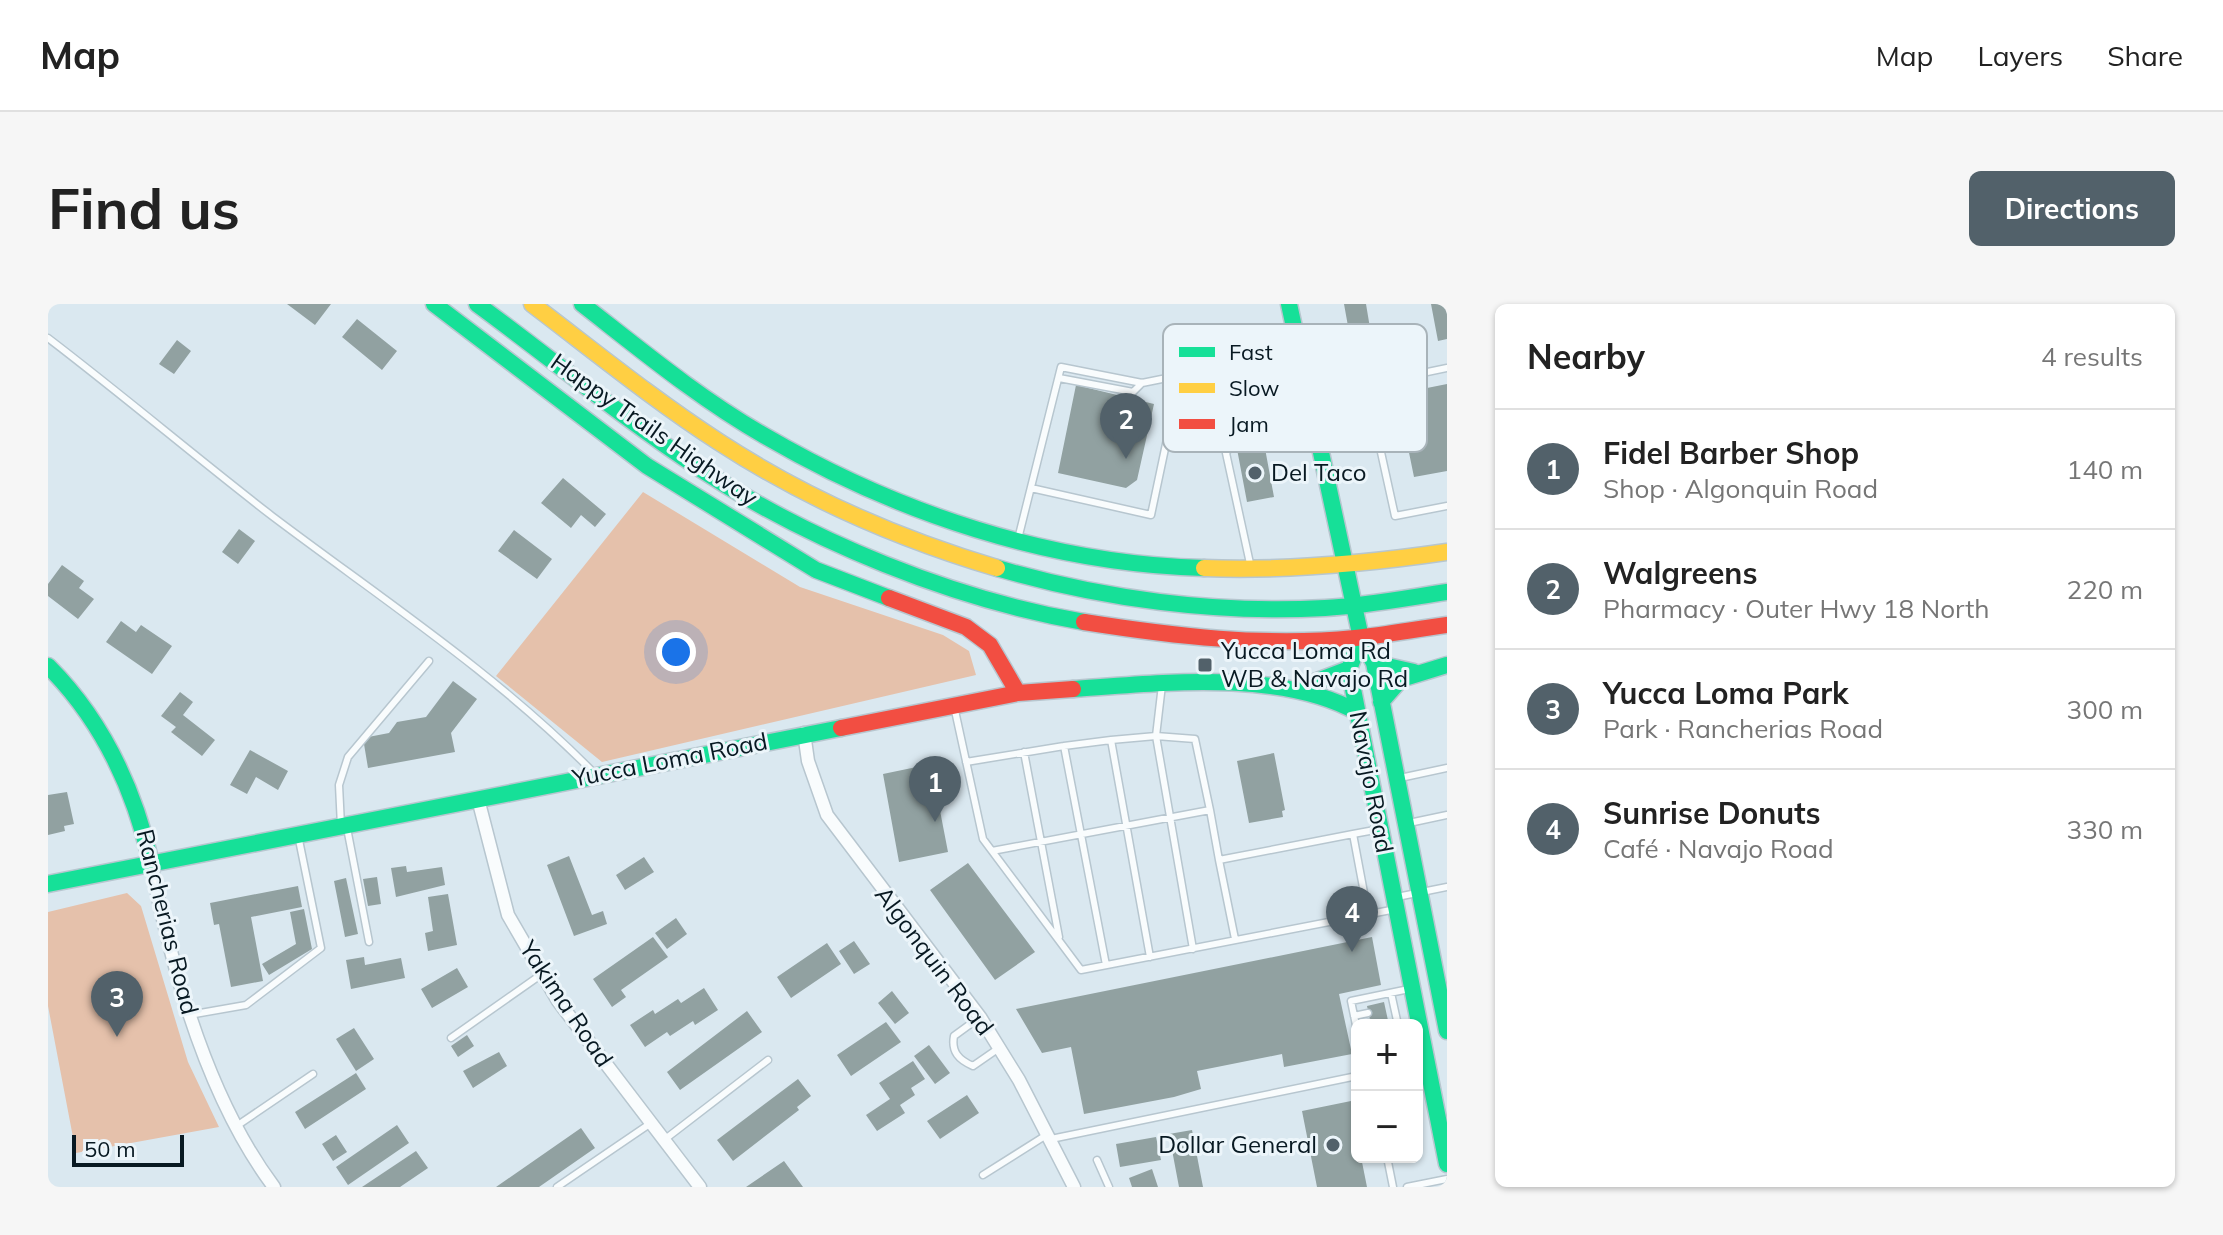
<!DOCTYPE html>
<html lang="en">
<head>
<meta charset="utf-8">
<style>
  body { margin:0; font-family:Mulish,sans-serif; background:#f6f6f6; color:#222 }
  .controls { position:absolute; right:24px; bottom:24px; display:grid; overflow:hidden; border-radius:12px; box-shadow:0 2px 6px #0004 }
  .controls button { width:72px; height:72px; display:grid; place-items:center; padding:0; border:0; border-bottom:2px solid #e0e0e0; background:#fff; color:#222; font:40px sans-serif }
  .scale { position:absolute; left:24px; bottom:20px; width:112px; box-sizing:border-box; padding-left:8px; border:4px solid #081922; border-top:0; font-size:22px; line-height:28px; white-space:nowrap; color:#081922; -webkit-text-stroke:6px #ecf5fa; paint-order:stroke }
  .you { position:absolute; left:628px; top:348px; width:28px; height:28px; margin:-20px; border:6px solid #fff; border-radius:50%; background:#1a73e8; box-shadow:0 0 0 12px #1a73e833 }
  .badge { display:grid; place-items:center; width:52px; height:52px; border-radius:50%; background:#52616a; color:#fff; font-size:26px; font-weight:700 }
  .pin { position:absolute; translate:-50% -66px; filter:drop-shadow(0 2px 4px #0008) }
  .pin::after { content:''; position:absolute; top:42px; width:28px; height:24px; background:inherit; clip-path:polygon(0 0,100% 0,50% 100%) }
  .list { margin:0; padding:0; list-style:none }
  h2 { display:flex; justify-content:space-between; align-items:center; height:104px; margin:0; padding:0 32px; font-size:34px }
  h2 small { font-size:26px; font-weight:400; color:#767676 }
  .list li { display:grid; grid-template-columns:52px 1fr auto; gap:24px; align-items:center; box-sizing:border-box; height:120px; padding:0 32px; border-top:2px solid #e0e0e0 }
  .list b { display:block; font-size:30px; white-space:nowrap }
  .list p { margin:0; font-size:26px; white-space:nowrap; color:#767676 }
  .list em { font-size:26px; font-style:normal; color:#767676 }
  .map { position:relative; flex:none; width:1399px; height:883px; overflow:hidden; border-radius:12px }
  header { display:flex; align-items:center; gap:48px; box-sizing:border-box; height:112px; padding:0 40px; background:#fff; border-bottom:2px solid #e0e0e0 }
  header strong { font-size:38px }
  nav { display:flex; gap:44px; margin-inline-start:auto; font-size:28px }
  .intro { display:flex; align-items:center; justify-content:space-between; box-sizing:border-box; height:192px; padding:0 48px }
  h1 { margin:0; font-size:56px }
  .button { padding:20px 36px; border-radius:12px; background:#52616a; color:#fff; font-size:28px; font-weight:700 }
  main { display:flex; gap:48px; padding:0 48px }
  aside { flex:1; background:#fff; border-radius:12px; box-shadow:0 2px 6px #0004 }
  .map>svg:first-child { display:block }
  .green { fill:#e5c1ab }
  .building { fill:#91a1a1 }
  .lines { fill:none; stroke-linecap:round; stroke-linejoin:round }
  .lane-casing { stroke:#b7c6cf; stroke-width:9 }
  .street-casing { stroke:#b7c6cf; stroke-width:15 }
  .fast-casing { stroke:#b7c6cf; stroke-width:19 }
  .slow-casing { stroke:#b7c6cf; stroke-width:19 }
  .jam-casing { stroke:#b7c6cf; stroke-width:19 }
  .lane { stroke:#f9fcfd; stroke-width:6 }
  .street { stroke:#f9fcfd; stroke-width:12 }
  .fast { stroke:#16e098; stroke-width:16 }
  .slow { stroke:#ffcf43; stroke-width:16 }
  .jam { stroke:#f24e42; stroke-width:16 }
  .poi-dot { fill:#52616a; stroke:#ecf5fa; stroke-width:3 }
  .labels { text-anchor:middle; stroke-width:6; stroke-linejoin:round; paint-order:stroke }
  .street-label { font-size:24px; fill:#081922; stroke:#ecf5fa }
  .poi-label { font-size:24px; fill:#081922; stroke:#ecf5fa; text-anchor:start }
  .key { fill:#ecf5fa; stroke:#a8b3b9; stroke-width:2 }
  .key-label { font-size:22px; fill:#081922 }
</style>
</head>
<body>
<header>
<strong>Map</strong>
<nav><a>Map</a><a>Layers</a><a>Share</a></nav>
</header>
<div class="intro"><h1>Find us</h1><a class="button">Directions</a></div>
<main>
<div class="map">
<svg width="1399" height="883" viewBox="0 0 1399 883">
  <rect width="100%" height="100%" fill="#dae8f0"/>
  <!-- green -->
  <path class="green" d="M595,188l157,95 143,48 26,16 7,24 -374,87 -106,-86z
    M79,589l14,13 47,156 31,65 -143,26 -28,-147v-94z"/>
  <!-- building -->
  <path class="building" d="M239,0h44l-16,21z
    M1296,0h22l4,24 29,-5 4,22 -50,9z
    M1383,0h16v35l-9,2z
    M309,15l40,32 -15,19 -40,-33z
    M129,36l14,11 -17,23 -15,-10z
    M1399,80v87l-33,6 -17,-83z
    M1028,81l78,19 -17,76 -11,8 -68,-15z
    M1216,139l10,54 -27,5 -10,-53z
    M515,174l43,36 -11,13 -14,-12 -10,13 -30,-25z
    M191,225l16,12 -17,23 -16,-12z
    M466,226l38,29 -15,20 -39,-28z
    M14,261l22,16 -5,7 15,11 -16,20 -30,-23v-12z
    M73,317l15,11 5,-7 31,21 -20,28 -46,-32z
    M405,377l24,18 -26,34 4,19 -87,16 -5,-30 26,-5 8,-11 29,-5z
    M132,388l13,10 -10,13 32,25 -13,16 -31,-24 5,-5 -15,-11z
    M202,446l38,21 -10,19 -22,-13 -9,17 -17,-9z
    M1226,449l11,57 -3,1 1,6 -34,6 -12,-62z
    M883,460l17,88 -49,10 -16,-88z
    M19,488l7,32 -10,2 1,5 -17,4v-40z
    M521,552l23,59 11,-4 4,13 -33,12 -27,-71z
    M596,553l10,15 -29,18 -9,-15z
    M920,559l67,89 -40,28 -65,-90z
    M358,562l1,6 35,-5 3,18 -49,12 -5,-29z
    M329,573l4,27 -13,2 -5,-27z
    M298,574l12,56 -13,3 -11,-56z
    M250,582l4,21 -51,10 12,64 -32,6 -12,-63 -5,1 -4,-22z
    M400,590l9,51 -29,6 -3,-18 8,-2 -5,-34z
    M256,605l8,40 -43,26 -7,-11 34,-20 -6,-32z
    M628,614l11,16 -20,15 -12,-16z
    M605,633l15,20 -47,33 5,7 -14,10 -19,-28z
    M1324,633l9,48 -42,9 13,60 -68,13 -2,-13 -85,17 4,18 -27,8 -90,17 -13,-67 -29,6 -26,-44z
    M806,637l16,23 -16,10 -15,-23z
    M779,639l14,21 -50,34 -14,-21z
    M316,653l1,8 36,-7 4,20 -54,11 -5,-29z
    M409,664l11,19 -36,21 -11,-19z
    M656,684l14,22 -23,15 -2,-4 -23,15 -3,-4 -22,15 -15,-22 23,-15 2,4 23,-15 3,4z
    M844,687l17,22 -14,11 -17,-21z
    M1336,698l5,23h-18l-4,-19z
    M699,707l15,21 -82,58 -13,-18z
    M838,718l15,20 -50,34 -14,-21z
    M306,724l20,31 -18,12 -20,-32z
    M419,731l7,11 -16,11 -7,-11z
    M881,741l21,28 -15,11 -21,-28z
    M451,748l8,14 -34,22 -10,-17z
    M865,757l12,18 -14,9 4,7 -15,10 5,8 -28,18 -11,-16 24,-16 -11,-16z
    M308,769l10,16 -61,40 -10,-17z
    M750,775l13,17 -14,11 2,3 -66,51 -16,-21z
    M919,791l12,18 -39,26 -13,-18z
    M1303,797l6,56h4l6,30h-50l-15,-76z
    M349,821l12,18 -61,42 -12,-18z
    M533,824l14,20 -56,39h-43z
    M1144,826l11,57h-24l-10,-53z
    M288,831l11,17 -14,9 -11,-17z
    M1108,833l5,23 -41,7 -4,-23z
    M368,847l12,17 -28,19h-38z
    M736,857l19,26h-57z
    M1104,865l6,18h-26l-3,-9z"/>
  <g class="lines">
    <!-- lane casing -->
    <g class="lane-casing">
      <path id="lane" d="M0,34c76,58 149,120 224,178 110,83 226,159 323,258
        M1188,60l7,51 -3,17 -14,21 25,115
        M1011,74l74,14 9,-9
        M1318,80l29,132 52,-10
        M1264,92l135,-28
        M1125,107l68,-15
        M1189,130l76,-12
        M983,184l120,27 23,-109 -5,-29
        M970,235l43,-172 81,16 154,-31
        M1114,381l-6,51 37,213
        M906,402l29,133 98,131 315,-61
        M976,448l35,185
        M918,458l98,-16
        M1352,474l47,-10
        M1162,506l9,50
        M1361,519l38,-8
        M293,522l-2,-41 9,-28 81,-96
        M299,524l22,114
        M1305,530l27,-5
        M944,547l218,-41 -15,-71 -39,-3 -45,4
        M1349,593l50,-10
        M1187,635l-16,-79 134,-26 15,80
        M1058,661l-42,-219 47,-6 39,217
        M1343,689l7,32
        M141,711l57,-10 75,-57 -23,-113
        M1306,712l14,-3
        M932,713l-26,19c-3,16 5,24 19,30l26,-18
        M1312,721l9,-2
        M1309,726l-6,-29 58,-12
        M403,734l91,-64
        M190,821l75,-51
        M1003,835l306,-63
        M616,836l104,-80
        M1339,853l6,30
        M1049,856l12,27
        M935,871l65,-41
        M509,883l94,-64
        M1359,883l40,-8"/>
    </g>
    <!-- street casing -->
    <g class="street-casing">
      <path id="street" d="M756,429l4,28 19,54 153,202 39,63 55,107
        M430,495l30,116 50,86 142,186
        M103,559c21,108 56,235 123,324"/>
    </g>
    <!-- fast casing -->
    <g class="fast-casing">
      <path id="fast" d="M386,0l213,162 169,104 73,28
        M429,0c75,55 147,115 225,166 108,71 253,130 382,152
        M534,0c59,46 118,95 183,132 132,77 285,128 439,132
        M1241,0l72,334 13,25 73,368
        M949,264c105,31 219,46 328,40 41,-2 82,-10 122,-16
        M1313,334l-12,31 98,495
        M1326,359l40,9
        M0,362c55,55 86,122 103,197
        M1251,384l50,-19
        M1025,385c86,-6 207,-20 284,23
        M1333,398l20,-23 46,-14
        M0,580l793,-156"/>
    </g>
    <!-- slow casing -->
    <g class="slow-casing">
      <path id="slow" d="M484,0c62,47 122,96 187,138 86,56 180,97 278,126
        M1156,264c82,3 161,-4 243,-16"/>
    </g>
    <!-- jam casing -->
    <g class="jam-casing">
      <path id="jam" d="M841,294l77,29 24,18 28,48
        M1036,318c89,14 180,25 271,16 31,-3 61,-9 92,-13
        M793,424l177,-35 55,-4"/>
    </g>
    <!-- lane -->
    <use href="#lane" class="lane"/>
    <!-- street -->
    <use href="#street" class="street"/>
    <!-- fast -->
    <use href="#fast" class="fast"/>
    <!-- slow -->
    <use href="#slow" class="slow"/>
    <!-- jam -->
    <use href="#jam" class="jam"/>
  </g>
  <!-- markers -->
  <g class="poi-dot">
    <circle cx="1207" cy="169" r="8"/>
    <rect x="1149" y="353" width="16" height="16" rx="4"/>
    <circle cx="1285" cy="841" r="8"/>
  </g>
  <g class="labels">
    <!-- street labels -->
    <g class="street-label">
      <text transform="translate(606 126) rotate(35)" y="8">Happy Trails Highway</text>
      <text transform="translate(622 456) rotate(-11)" y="8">Yucca Loma Road</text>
      <text transform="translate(1323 478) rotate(79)" y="8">Navajo Road</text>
      <text transform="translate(119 618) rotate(76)" y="8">Rancherias Road</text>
      <text transform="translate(886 657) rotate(53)" y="8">Algonquin Road</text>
      <text transform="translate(518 700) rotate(56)" y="8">Yakima Road</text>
    </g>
    <!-- poi labels -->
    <g class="poi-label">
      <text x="1223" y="177">Del Taco</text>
      <text x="1173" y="355">Yucca Loma Rd<tspan x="1173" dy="28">WB &amp; Navajo Rd</tspan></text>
      <text x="1269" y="849" text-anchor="end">Dollar General</text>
    </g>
  </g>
  <!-- legend -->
  <rect x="1115" y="20" width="264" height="128" rx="12" class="key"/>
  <rect x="1131" y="43" width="36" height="10" fill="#16e098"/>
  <rect x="1131" y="79" width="36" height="10" fill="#ffcf43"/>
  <rect x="1131" y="115" width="36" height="10" fill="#f24e42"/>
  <g class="key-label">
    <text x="1181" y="56">Fast</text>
    <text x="1181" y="92">Slow</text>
    <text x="1181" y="128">Jam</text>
  </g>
</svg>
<div class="controls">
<button>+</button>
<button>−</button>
</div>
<div class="scale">50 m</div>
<div class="you"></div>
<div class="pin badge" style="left:887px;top:518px">1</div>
<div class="pin badge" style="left:1078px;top:155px">2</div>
<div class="pin badge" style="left:69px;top:733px">3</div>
<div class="pin badge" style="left:1304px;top:648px">4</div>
</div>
<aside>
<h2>Nearby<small>4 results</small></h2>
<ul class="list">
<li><span class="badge">1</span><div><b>Fidel Barber Shop</b><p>Shop · Algonquin Road</p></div><em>140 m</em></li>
<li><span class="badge">2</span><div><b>Walgreens</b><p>Pharmacy · Outer Hwy 18 North</p></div><em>220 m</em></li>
<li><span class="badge">3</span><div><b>Yucca Loma Park</b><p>Park · Rancherias Road</p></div><em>300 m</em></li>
<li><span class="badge">4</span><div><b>Sunrise Donuts</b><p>Café · Navajo Road</p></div><em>330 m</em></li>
</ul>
</aside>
</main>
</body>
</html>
